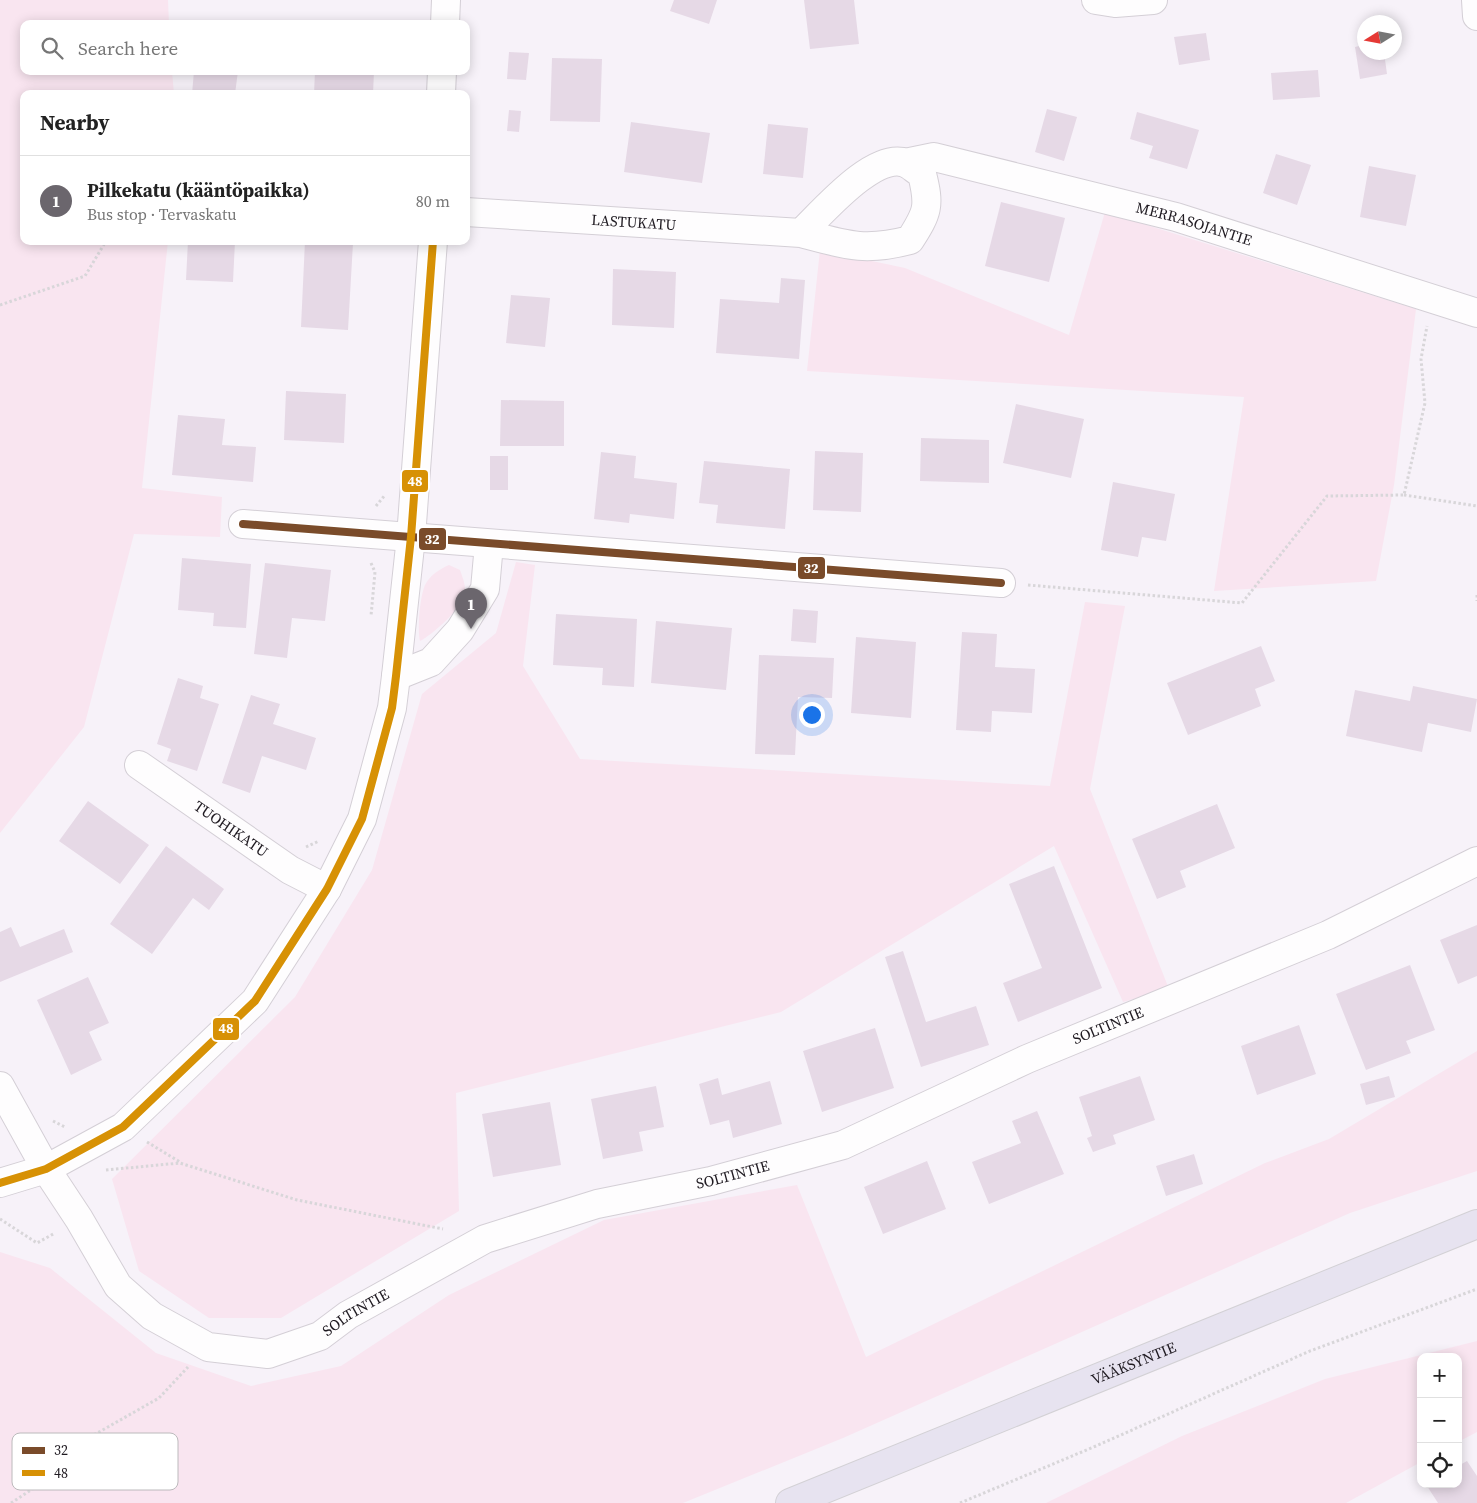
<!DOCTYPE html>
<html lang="en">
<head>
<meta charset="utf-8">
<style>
  body { margin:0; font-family:"Source Serif 4",serif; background:#f6f6f6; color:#222 }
  .controls { position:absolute; right:15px; bottom:15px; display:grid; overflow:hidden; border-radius:10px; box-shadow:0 2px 12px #0003 }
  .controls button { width:45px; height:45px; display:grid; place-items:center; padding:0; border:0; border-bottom:1px solid #e0e0e0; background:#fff; color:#222; font:25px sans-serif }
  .compass { position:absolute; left:1357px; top:15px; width:45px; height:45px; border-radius:50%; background:#fff; box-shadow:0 2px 12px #0003; rotate:259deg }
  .you { position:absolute; left:811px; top:714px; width:18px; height:18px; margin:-12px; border:4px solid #fff; border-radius:50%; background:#1a73e8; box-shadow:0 0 0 8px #1a73e833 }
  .badge { display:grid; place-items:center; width:32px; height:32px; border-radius:50%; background:#6b666d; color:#fff; font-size:16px; font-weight:700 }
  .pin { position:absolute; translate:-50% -41px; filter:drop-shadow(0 1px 2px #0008) }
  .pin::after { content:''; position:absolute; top:26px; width:18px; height:15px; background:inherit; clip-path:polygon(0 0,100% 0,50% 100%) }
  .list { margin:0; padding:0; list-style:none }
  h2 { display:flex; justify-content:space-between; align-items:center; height:65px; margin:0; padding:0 20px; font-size:21px }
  h2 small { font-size:16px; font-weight:400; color:#767676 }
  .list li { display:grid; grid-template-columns:32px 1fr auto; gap:15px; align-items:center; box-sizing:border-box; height:90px; padding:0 20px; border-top:1px solid #e0e0e0 }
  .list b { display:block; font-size:19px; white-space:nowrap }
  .list p { margin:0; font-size:16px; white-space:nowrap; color:#767676 }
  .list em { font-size:16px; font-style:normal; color:#767676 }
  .icon { flex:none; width:28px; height:28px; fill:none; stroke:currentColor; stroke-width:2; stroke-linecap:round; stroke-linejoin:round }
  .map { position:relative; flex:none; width:1477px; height:1503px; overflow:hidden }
  .search { position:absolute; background:#fff; box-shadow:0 2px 12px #0003; left:20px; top:20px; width:450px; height:55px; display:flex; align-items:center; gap:12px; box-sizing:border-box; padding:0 18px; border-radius:10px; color:#767676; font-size:19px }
  .panel { position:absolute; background:#fff; box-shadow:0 2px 12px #0003; left:20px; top:90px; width:450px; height:155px; border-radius:10px }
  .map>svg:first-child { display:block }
  .green { fill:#f9e5f0 }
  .building { fill:#e6d9e6 }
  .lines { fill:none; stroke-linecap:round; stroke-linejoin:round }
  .minor-casing { stroke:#d4cfd6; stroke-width:30 }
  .highway-casing { stroke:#d3d1d5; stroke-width:30 }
  .path { stroke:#d8d6d9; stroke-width:3; stroke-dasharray:2.5 2.5; stroke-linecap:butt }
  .minor { stroke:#fefdfe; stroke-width:28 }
  .highway { stroke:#e7e3f0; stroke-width:28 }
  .bus-1-casing { stroke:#fff; stroke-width:11 }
  .bus-2-casing { stroke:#fff; stroke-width:11 }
  .bus-1 { stroke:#7a4b2a; stroke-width:8 }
  .bus-2 { stroke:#d79105; stroke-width:8 }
  .labels { text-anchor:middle; stroke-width:4; stroke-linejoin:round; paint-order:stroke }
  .street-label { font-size:15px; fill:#1f1a21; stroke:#fff }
  .key { fill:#fff; stroke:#bcbabc; stroke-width:1 }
  .key-label { font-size:14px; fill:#1f1a21 }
  .line-badge { stroke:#fff; stroke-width:2 }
  .badge-label { font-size:14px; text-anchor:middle; font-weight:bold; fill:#fff }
</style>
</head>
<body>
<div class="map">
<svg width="1477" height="1503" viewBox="0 0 1477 1503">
  <rect width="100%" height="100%" fill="#f7f2f9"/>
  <!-- green -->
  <path class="green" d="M0,0h168l1,24h-145v47h148l2,23h-150v147h144l-26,247 80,9 -2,40 -86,-3 -50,193 -84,106z
    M1105,212l311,97 -22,176 -18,96 -162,10 30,-194 -437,-26 13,-121 85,18 164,67z
    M516,562l19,3 -12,101 57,93 470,27 35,-184 40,4 -35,183 79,200 -46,13 -69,-156 -273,166 -325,81 3,118 -178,107h-72l-70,-47 -27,-92 183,-182 77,-127 50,-176 74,-61z
    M449,565l11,5c3,9 7,17 4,27 -4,13 -32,38 -44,44 -3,-12 0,-45 5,-56 5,-10 15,-16 24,-20z
    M1477,1051v120l-127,42 -507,225 -160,65h-683v-251l50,16 106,85 95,33 90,-20 108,-71 155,-75 193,-35 69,172 399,-194 64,-24z
    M1477,1341v91l-19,10v-85h-37v105l-75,41h-300l136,-67 143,-57z"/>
  <!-- building -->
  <path class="building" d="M674,0h43l-8,24 -39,-13z
    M804,0h50l5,44 -49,5z
    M1206,33l4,27 -31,5 -5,-28z
    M1364,45v7h20l3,22 -27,5 -5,-32z
    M509,52l20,1 -3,27 -19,-1z
    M552,58l50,1 -2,63 -50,-1z
    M1318,70l2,27 -47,3 -2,-27z
    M194,71h44l-3,23h-43z
    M315,71h59l-1,23h-59z
    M1047,109l30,8 -13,44 -29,-9z
    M509,110l12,1 -2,21 -12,-1z
    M1137,112l62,18 -12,39 -38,-11 4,-12 -23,-7z
    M631,122l79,11 -8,50 -78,-11z
    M768,124l40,4 -5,50 -40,-4z
    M1276,154l35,11 -14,40 -34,-12z
    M1369,166l47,9 -10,51 -46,-9z
    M1001,202l64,16 -16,64 -64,-16z
    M188,241h47l-2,41 -47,-2z
    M305,241l48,2 -5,87 -47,-3z
    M613,269l63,3 -2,56 -62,-3z
    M781,278l24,2 -6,79 -83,-6 4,-54 59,4z
    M511,295l39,3 -5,49 -39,-4z
    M286,391l60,3 -2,49 -60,-3z
    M501,400l63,1v45h-64z
    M1016,404l68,15 -13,59 -68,-15z
    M178,415l47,4 -3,26 34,2 -3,35 -81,-7z
    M921,438l68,2v43l-69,-2z
    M815,451l48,2 -2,59 -48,-2z
    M601,452l35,4 -2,22 43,5 -3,36 -44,-5 -1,9 -35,-4z
    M490,456h18v34h-18z
    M704,461l86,8 -5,60 -69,-6 2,-18 -19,-2z
    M1113,482l62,12 -9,47 -24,-4 -4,20 -37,-7z
    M182,558l69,6 -5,64 -33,-2 1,-13 -36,-3z
    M265,563l66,7 -6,51 -33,-3 -5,40 -33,-4z
    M793,609l25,2 -2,32 -25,-2z
    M556,614l81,5 -3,68 -32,-2 1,-17 -50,-3z
    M656,621l76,7 -6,62 -75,-7z
    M962,632l35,2 -2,33 40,2 -3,44 -40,-2 -1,21 -35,-2z
    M856,637l60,5 -5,76 -60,-5z
    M1261,646l14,35 -20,8 6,17 -73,29 -21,-52z
    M759,655l75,3 -2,40 -34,-1 -3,58 -40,-1z
    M178,678l25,8 -3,12 19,6 -22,67 -30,-10 4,-12 -14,-5z
    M1413,686l64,13 -6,33 -43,-9 -6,29 -76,-16 9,-46 55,11z
    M251,695l29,9 -7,20 43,14 -10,32 -44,-14 -12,37 -28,-10z
    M88,801l61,44 -29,39 -61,-43z
    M1217,804l18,44 -55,23 6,16 -29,12 -25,-60z
    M166,846l58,43 -15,21 -16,-12 -41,56 -42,-30z
    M1054,866l48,122 -84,34 -15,-39 39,-15 -33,-84z
    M1477,925v51l-19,8 -18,-44z
    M11,927l9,20 44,-18 9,23 -73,30v-50z
    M903,951l23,71 50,-16 13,39 -68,22 -36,-110z
    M1410,965l25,65 -29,11 5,12 -45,17 -30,-76z
    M88,977l21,46 -20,9 13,28 -31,15 -34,-75z
    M1299,1025l17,49 -59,21 -16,-49z
    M875,1028l19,60 -72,24 -19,-61z
    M1140,1076l15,44 -42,15 3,9 -23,8 -6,-14 5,-2 -13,-39z
    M1389,1076l6,21 -29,8 -6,-21z
    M718,1078l4,17 48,-14 12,43 -49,14 -4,-18 -19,5 -11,-41z
    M656,1086l8,41 -25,5 4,19 -40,8 -12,-60z
    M550,1102l11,63 -68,12 -11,-63z
    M1037,1111l27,63 -75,30 -17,-42 49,-19 -9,-22z
    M1194,1154l9,30 -37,12 -10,-30z
    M927,1161l19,48 -63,25 -19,-47z
    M1467,1461l10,15v27h-39l-11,-17 31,-2v-18z"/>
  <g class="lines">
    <!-- minor casing -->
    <g class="minor-casing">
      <g id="minor">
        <path d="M1096,0l19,3 38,-3"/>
        <path d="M1476,0l1,16"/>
        <path d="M445,24l1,-24"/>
        <path d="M441,94l1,-23"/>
        <path id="s1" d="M905,163l29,-6 242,60 301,96"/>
        <path id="s2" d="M466,212l335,21c45,12 63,19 109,7 18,-28 20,-34 12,-66 -5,-3 -11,-8 -16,-11 -32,-12 -84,50 -105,70"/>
        <path d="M243,524l758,59"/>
        <path d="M396,676l35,-14 29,-32 25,-41 4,-45"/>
        <path id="s3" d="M139,765l151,105 37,19"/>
        <path id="s4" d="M0,1086l46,83 33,50 39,67 34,30 56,31 60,7 52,-18 28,-21 137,-76 112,-35 114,-23 132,-36 184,-86 301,-124 149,-74"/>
        <path d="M0,1183l46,-14 77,-42 132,-126 72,-112 35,-70 30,-111 4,-32 15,-139 22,-296"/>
      </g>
    </g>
    <!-- highway casing -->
    <g class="highway-casing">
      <g id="highway">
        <path id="s5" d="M790,1503l687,-279"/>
      </g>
    </g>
    <!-- path -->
    <path class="path" d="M0,305l85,-29 21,-35
      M1404,495l73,11
      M376,506l9,-11
      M371,563l4,9 -4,44
      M1028,585l214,18 85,-107 77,-1 21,-92 -4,-44 6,-33
      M1477,595v6
      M306,847l13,-6
      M53,1121l12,6
      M147,1142l33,20
      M106,1170l74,-7 117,37 146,29
      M0,1219l37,24 18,-10
      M11,1503l26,-17 18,-29 104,-59 29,-31
      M960,1503l136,-57 214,-95 167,-62"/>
    <!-- minor -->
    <use href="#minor" class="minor"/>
    <!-- highway -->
    <use href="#highway" class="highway"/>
    <!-- bus-1 casing -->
    <g class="bus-1-casing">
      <path id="bus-1" d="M243,524l758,59"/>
    </g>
    <!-- bus-2 casing -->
    <g class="bus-2-casing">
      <path id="bus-2" d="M0,1183l46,-14 77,-42 132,-126 72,-112 35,-70 30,-111 4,-32 15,-139 22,-296"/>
    </g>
    <!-- bus-1 -->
    <use href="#bus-1" class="bus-1"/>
    <!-- bus-2 -->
    <use href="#bus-2" class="bus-2"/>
  </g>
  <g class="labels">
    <!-- street labels -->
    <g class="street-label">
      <text dy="5" stroke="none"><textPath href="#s2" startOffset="168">LASTUKATU</textPath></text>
      <text dy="5" stroke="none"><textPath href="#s1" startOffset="298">MERRASOJANTIE</textPath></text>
      <text dy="5" stroke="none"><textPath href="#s3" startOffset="112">TUOHIKATU</textPath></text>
      <text dy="5" stroke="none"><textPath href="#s4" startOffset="1310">SOLTINTIE</textPath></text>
      <text dy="5" stroke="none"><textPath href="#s4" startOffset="905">SOLTINTIE</textPath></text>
      <text dy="5" stroke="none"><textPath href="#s4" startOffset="500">SOLTINTIE</textPath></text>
      <text dy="5" stroke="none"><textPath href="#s5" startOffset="371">VÄÄKSYNTIE</textPath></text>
    </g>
  </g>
  <!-- legend -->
  <rect x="12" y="1433" width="166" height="57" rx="8" class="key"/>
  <rect x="22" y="1447" width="23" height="7" fill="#7a4b2a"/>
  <rect x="22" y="1470" width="23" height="6" fill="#d79105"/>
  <g class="key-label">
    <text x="54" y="1455">32</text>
    <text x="54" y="1478">48</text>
  </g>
  <g class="line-badge">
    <rect x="401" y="469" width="28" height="24" rx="5" fill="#d79105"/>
    <rect x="418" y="527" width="29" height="24" rx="5" fill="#7a4b2a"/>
    <rect x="797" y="556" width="29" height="24" rx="5" fill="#7a4b2a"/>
    <rect x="212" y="1017" width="28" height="24" rx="5" fill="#d79105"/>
  </g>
  <g class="badge-label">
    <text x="415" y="486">48</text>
    <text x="432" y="544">32</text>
    <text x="811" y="573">32</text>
    <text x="226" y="1033">48</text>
  </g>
</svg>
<div class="controls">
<button>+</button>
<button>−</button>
<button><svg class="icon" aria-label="locate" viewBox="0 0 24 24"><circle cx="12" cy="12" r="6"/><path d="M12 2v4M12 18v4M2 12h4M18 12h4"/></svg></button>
</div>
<svg class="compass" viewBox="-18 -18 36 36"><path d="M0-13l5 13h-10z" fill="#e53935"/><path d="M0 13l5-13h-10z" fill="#767676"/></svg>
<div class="you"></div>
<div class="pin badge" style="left:471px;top:629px">1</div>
<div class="search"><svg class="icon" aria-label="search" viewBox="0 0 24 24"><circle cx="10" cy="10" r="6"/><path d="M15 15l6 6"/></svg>Search here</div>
<section class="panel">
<h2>Nearby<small></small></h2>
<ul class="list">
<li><span class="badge">1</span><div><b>Pilkekatu (kääntöpaikka)</b><p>Bus stop · Tervaskatu</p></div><em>80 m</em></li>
</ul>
</section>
</div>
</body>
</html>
